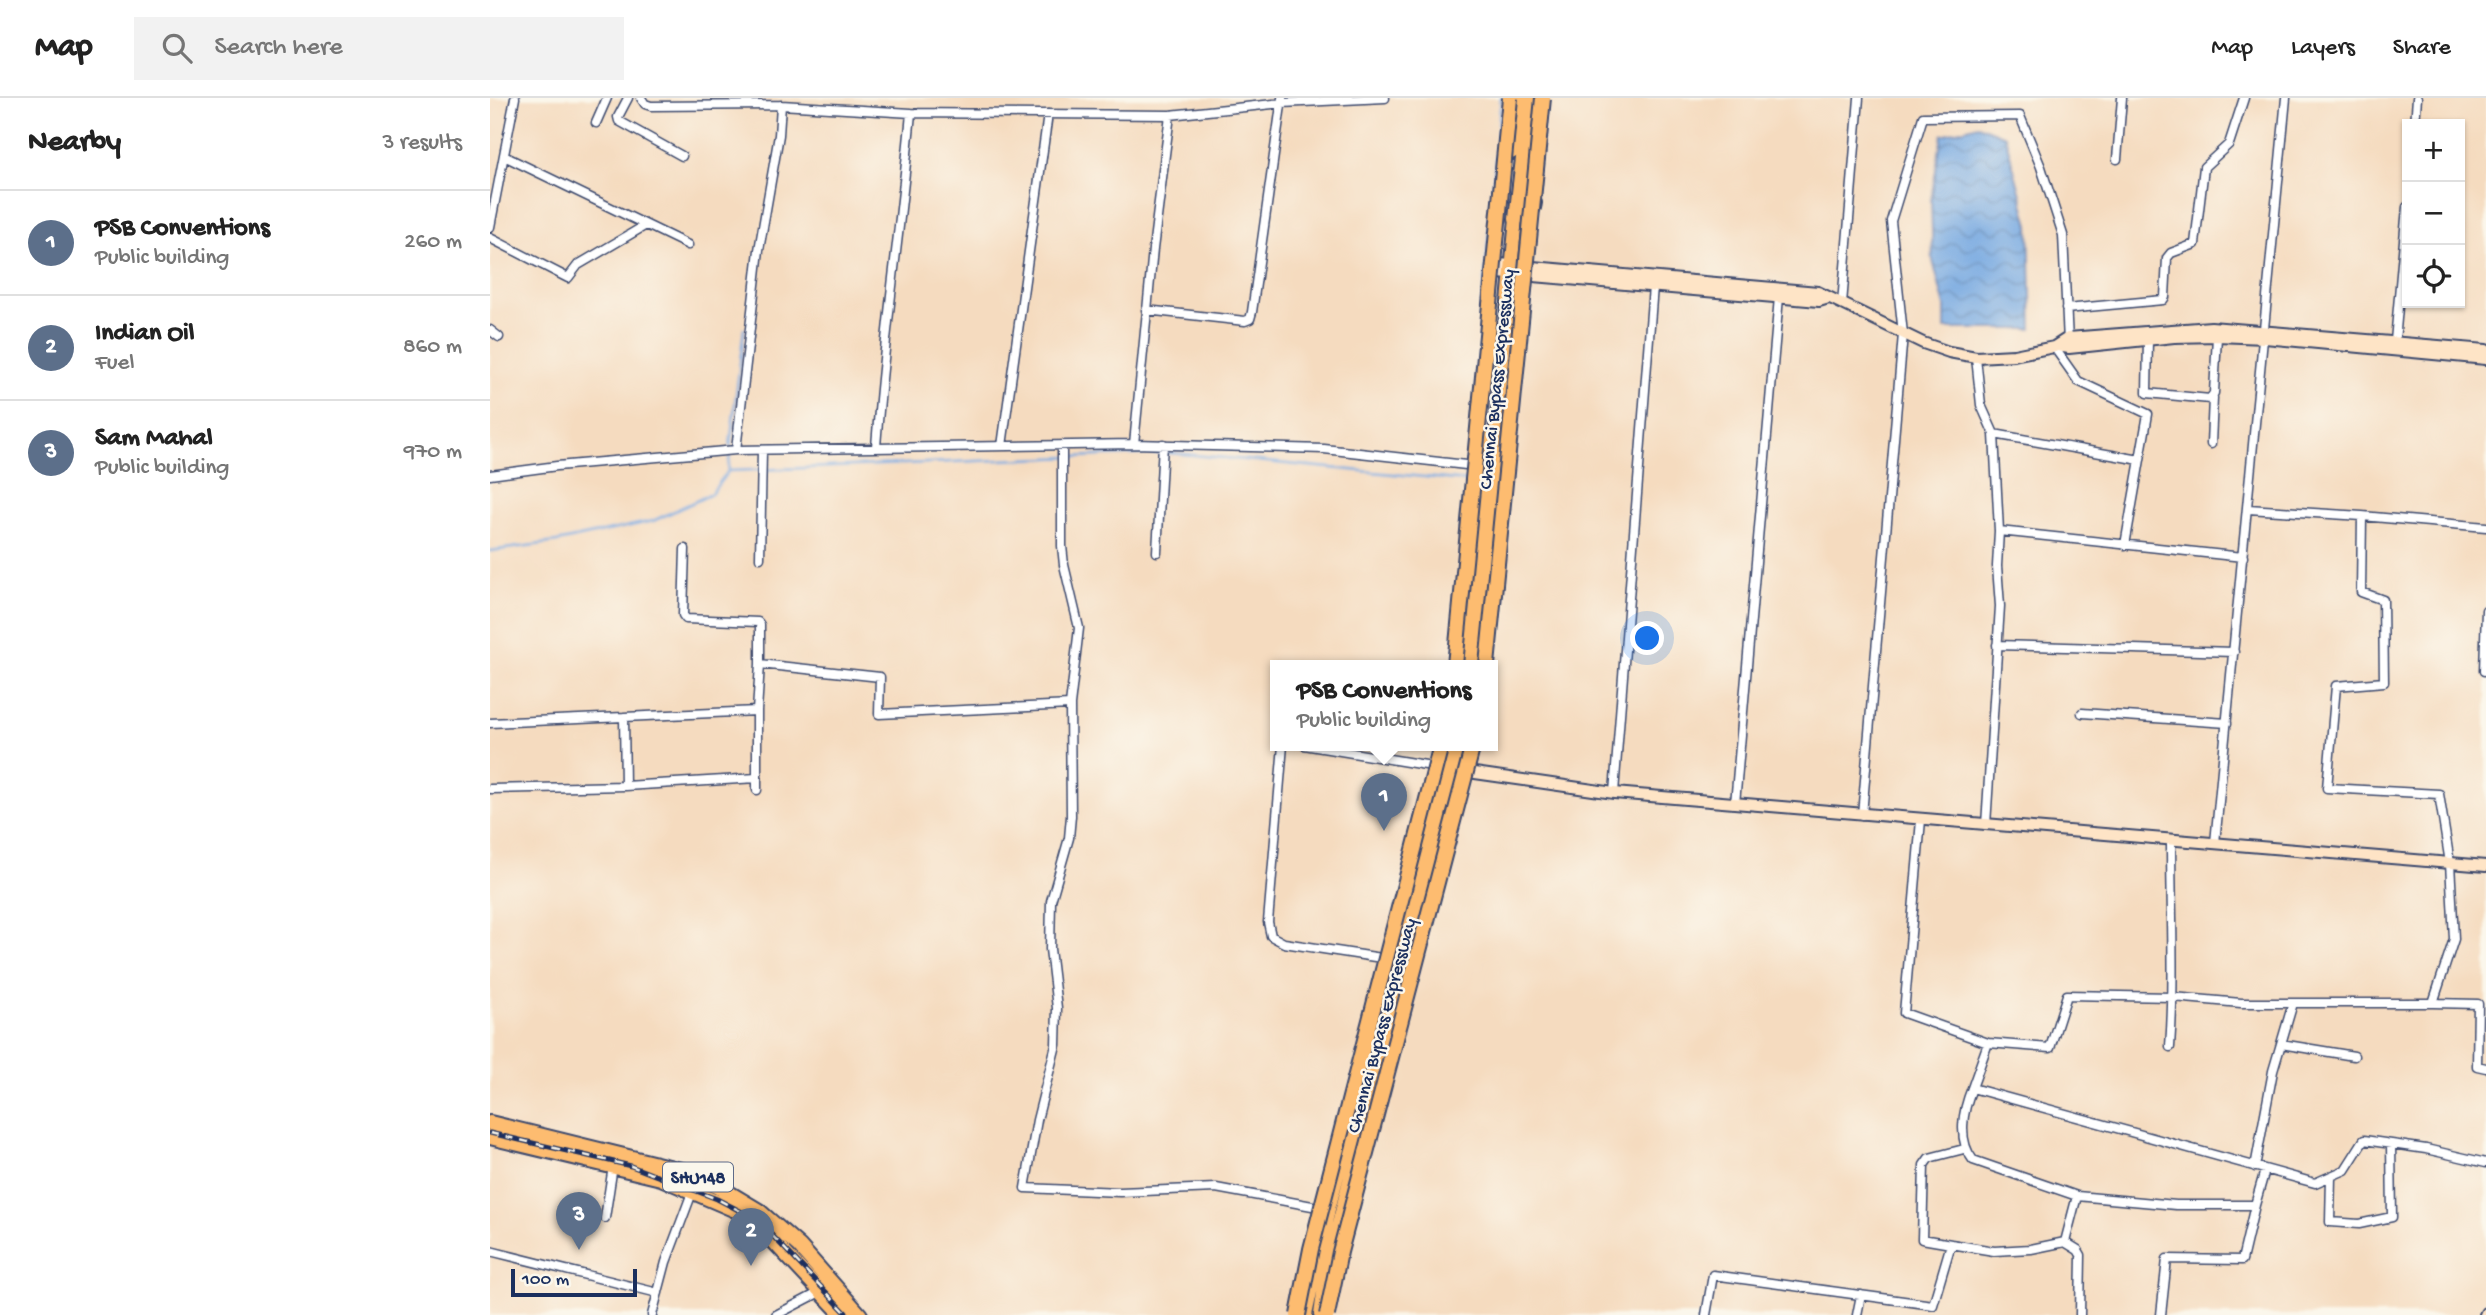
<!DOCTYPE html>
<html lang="en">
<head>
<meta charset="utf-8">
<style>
  body { margin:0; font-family:"Gochi Hand",sans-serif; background:#f2f2f2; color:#222 }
  .controls { position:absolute; right:21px; top:21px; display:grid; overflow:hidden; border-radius:0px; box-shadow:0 2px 5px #0004 }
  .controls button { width:63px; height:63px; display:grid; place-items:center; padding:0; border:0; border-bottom:2px solid #e0e0e0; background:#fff; color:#222; font:35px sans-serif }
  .scale { position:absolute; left:21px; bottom:18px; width:126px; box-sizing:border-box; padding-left:7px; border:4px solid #1b2f5e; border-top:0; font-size:19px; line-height:24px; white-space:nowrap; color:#1b2f5e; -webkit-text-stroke:5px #fbf7ec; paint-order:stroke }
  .you { position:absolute; left:1158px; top:541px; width:24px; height:24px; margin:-18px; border:5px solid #fff; border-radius:50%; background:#1a73e8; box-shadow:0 0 0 10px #1a73e833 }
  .badge { display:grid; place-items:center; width:46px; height:46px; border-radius:50%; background:#0f766e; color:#fff; font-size:23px; font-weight:700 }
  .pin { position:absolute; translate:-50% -58px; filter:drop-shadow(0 2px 4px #0008) }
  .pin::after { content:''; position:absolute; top:37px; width:24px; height:21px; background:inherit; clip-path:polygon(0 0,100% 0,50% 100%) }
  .popup { position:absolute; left:780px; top:562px; width:228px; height:91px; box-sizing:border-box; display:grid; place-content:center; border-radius:0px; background:#fff; filter:drop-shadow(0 2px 5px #0005); font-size:23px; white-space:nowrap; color:#767676 }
  .popup b { font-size:26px; color:#222 }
  .popup::after { content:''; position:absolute; left:50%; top:100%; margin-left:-14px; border:14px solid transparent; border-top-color:#fff }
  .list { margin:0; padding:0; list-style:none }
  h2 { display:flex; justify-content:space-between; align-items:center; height:91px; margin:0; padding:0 28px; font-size:30px }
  h2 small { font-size:23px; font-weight:400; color:#767676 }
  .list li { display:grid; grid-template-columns:46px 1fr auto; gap:21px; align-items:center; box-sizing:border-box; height:105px; padding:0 28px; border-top:2px solid #e0e0e0 }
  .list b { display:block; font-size:26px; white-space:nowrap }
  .list p { margin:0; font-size:23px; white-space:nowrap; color:#767676 }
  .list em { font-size:23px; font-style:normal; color:#767676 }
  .icon { flex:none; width:38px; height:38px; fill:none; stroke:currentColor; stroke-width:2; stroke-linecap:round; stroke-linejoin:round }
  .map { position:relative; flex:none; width:1996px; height:1217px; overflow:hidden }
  header { display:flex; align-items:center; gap:42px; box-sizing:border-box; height:98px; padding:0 35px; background:#fff; border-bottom:2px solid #e0e0e0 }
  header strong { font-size:33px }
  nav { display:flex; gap:38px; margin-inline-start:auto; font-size:24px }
  .search { width:490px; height:63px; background:#f2f2f2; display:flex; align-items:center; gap:18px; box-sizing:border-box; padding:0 24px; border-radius:0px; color:#767676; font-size:26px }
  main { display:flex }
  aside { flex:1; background:#fff }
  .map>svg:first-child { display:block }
  .water { fill:url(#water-waves); stroke:#486ca0; stroke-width:2 }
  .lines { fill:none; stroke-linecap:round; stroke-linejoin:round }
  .stream { stroke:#76a8e1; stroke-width:2.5 }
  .street-casing { stroke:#3c496d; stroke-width:11 }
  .secondary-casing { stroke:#3c496d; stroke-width:14 }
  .primary-casing { stroke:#3c496d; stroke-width:16 }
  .highway-casing { stroke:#3c496d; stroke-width:18 }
  .street { stroke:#fff; stroke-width:8 }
  .secondary { stroke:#fee4c6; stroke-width:10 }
  .primary { stroke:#fdbc70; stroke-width:12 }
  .highway { stroke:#fdbc70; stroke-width:14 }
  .rail-casing { stroke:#1b2f5e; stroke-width:5 }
  .rail { stroke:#fbf7ec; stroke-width:2.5; stroke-dasharray:8; stroke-linecap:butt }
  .highway-bridge-casing { stroke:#3c496d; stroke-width:18; stroke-linecap:butt }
  .highway-bridge { stroke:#fdbc70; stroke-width:14 }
  .labels { text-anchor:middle; stroke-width:5; stroke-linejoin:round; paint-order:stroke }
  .shield { fill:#fbf7ec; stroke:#5e6b89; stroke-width:2 }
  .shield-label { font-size:18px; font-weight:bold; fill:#1b2f5e }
  .street-label { font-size:19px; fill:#1b2f5e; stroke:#fbf7ec }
</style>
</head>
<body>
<header>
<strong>Map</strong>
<div class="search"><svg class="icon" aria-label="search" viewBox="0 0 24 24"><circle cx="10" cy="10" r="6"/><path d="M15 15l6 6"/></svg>Search here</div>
<nav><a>Map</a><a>Layers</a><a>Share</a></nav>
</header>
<main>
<aside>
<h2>Nearby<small>3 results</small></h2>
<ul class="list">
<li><span class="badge" style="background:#5c6f8a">1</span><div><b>PSB Conventions</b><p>Public building</p></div><em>260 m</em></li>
<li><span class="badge" style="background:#5c6f8a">2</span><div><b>Indian Oil</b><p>Fuel</p></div><em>860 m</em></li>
<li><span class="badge" style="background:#5c6f8a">3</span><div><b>Sam Mahal</b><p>Public building</p></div><em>970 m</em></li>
</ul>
</aside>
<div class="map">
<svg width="1996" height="1217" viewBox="0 0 1996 1217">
  <defs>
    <pattern id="water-waves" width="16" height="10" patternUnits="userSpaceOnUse" patternTransform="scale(1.75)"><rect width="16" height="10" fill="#76a8e1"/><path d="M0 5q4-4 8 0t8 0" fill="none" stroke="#6089ba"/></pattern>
  </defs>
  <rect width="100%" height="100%" fill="#fbf7ec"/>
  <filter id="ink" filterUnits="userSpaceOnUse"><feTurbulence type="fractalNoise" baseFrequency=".0143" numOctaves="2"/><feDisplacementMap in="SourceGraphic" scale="14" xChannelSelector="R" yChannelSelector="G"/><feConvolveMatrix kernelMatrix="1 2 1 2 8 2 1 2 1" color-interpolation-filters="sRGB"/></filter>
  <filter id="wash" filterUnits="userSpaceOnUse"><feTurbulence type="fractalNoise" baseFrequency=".00686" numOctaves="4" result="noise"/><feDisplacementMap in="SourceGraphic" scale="28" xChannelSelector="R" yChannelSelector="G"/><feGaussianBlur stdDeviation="1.57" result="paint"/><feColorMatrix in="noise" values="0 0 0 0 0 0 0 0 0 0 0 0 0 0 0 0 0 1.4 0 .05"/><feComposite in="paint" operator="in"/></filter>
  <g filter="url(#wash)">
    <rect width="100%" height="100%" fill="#f5dbbf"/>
    <!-- water -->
    <path class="water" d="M1488,27l27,11 24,89 3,104h-87v-22l-12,-46 -2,-61 11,-65z"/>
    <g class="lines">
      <!-- stream -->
      <path class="stream" d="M992,213l19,-213
        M240,349l14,-118
        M238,373l444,-18 295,28
        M0,453l67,-9 96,-21 58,-27 17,-23 2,-17"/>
    </g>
  </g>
  <g filter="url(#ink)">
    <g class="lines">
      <!-- street casing -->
      <g class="street-casing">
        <path id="street" d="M138,0l-10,19 1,4 63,35
          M151,0l4,6 6,2 130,-1 130,8 259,2 112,-12 103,-5
          M106,25l11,-25
          M1925,26l2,-26
          M14,58l184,89
          M1627,61l5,-61
          M0,129l25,-129
          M0,140l78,40 10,-13 68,-40
          M1352,206l17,-206
          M1576,211l97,-9 2,-3 2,-39 4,-5 24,-9 9,-77 25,-23 15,-46
          M656,212l99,11 5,-2 2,-7 30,-214
          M0,232l9,7
          M1658,241l-1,54 63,6 4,-6 3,-57
          M1905,243l12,-134
          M1564,249l24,34 70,33 -23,131
          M1486,259l5,48 13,29 5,97 -2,35 3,40 -14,219
          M1504,336l146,26
          M644,346l19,-195 17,-134
          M1721,346l2,-46
          M512,348l46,-332
          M572,348v100l2,19 15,63 -9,77 1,111 -2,22 -18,63 -1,48 7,59 -1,37 -19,75 -12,68 95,4 96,-4 107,20
          M386,349c8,-112 25,-223 35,-334
          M246,352l23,-200 20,-115 2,-30
          M0,377l67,-9 179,-16 398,-6 190,5 151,17
          M1758,411l114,7 124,11
          M1509,433l244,26
          M195,451l-2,66 3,4 72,3 2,3v39
          M667,454l6,-108
          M270,460l2,-108
          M1507,547l237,7
          M1994,573l2,-61
          M1592,615l145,10
          M0,625l134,-6
          M793,647l-15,177 3,14 13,7 104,16
          M814,647l134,22
          M135,688l132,-8
          M0,691l135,-3 -1,-69 133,-6 3,-47 120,13 -1,37 191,-9
          M267,692v-79
          M1124,695l39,-507
          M1245,706l44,-507
          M1372,717l41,-481 -12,-113 32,-104 97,-1 21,51 22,68 5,107
          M1431,722l-17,193 84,30 62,5 17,-53 106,2 68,6h192l21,-64 -4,-76 -11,-69 -112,-6 9,-102 48,-4 -1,-82 -22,-8 1,-76
          M1725,745l71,-745
          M1943,905l45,1 -1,62 9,2
          M1498,945l-16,45 343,95 30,-13 19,-30 62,9 60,14
          M1791,946l73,12
          M1680,949c5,-69 1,-138 1,-207
          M1482,990c-9,22 -15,52 1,72l104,36 99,9h79l10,-35
          M1765,1069l18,-96 20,-68
          M1841,1078l-1,46 29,2 33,-7 -1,-73
          M1587,1098l-12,46 13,8 3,5 -1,60
          M115,1120l8,-52
          M1461,1146l43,7 37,-2 34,-7
          M0,1153l168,42
          M162,1217l14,-53 27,-72
          M286,1217l46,-24
          M1216,1217l7,-40 220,30 18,-61 -29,-5 2,-74 5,-7 35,-9
          M1367,1217l4,-20
          M1671,1217l6,-56 75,1 13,-55"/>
      </g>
      <!-- secondary casing -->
      <g class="secondary-casing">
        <path id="secondary" d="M1009,166l319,28 105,51 26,9 27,5 38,-2 40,-8 14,-9 143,-11 275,23
          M1008,175l321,28 10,-3
          M1568,248l11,2 105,-11 43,-1 48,2 221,21
          M971,673l153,22 872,73
          M1995,1217l1,-2"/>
      </g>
      <!-- primary casing -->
      <g class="primary-casing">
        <path id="primary" d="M972,567l22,-228
          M983,567l43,-446 18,-11 1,-5
          M816,1217l23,-106 90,-337 30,-127
          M830,1217l6,-43 133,-527"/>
      </g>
      <!-- highway casing -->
      <g class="highway-casing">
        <path id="highway" d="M1021,54l7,-54
          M1026,121l14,-121
          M0,1025l195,48 34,16 40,24 40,35 61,69
          M0,1039l171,41 79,34 23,18 80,85"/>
      </g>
      <!-- street -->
      <use href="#street" class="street"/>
      <!-- secondary -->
      <use href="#secondary" class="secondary"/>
      <!-- primary -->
      <use href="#primary" class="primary"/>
      <!-- highway -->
      <use href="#highway" class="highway"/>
      <!-- rail casing -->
      <g class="rail-casing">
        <path id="rail" d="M0,1035l141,33 86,33 31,16 18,14 82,86"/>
      </g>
      <!-- rail -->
      <use href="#rail" class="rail"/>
      <!-- highway-bridge casing -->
      <g class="highway-bridge-casing">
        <path id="highway-bridge" d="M965,567l55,-567
          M997,567l56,-567
          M808,1217l13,-66 130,-504
          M837,1217l13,-63 133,-507"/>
      </g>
      <!-- highway-bridge -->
      <use href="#highway-bridge" class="highway-bridge"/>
    </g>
  </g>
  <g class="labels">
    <!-- shield labels -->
    <rect class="shield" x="173" y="1064.5" width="70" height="29" rx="5"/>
    <g class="shield-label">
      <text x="208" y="1085">SHU148</text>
    </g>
    <!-- street labels -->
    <g class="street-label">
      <text transform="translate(1005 281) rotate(-84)" y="7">Chennai Bypass Expressway</text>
      <text transform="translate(890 927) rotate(-75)" y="7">Chennai Bypass Expressway</text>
    </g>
  </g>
</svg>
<div class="controls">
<button>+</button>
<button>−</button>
<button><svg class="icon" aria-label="locate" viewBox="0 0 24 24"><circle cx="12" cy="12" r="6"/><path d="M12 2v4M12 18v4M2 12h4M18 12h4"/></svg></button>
</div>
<div class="scale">100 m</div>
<div class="you"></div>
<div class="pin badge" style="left:894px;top:733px;background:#5c6f8a">1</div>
<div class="popup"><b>PSB Conventions</b>Public building</div>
<div class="pin badge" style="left:261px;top:1168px;background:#5c6f8a">2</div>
<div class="pin badge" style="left:89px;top:1152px;background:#5c6f8a">3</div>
</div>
</main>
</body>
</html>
